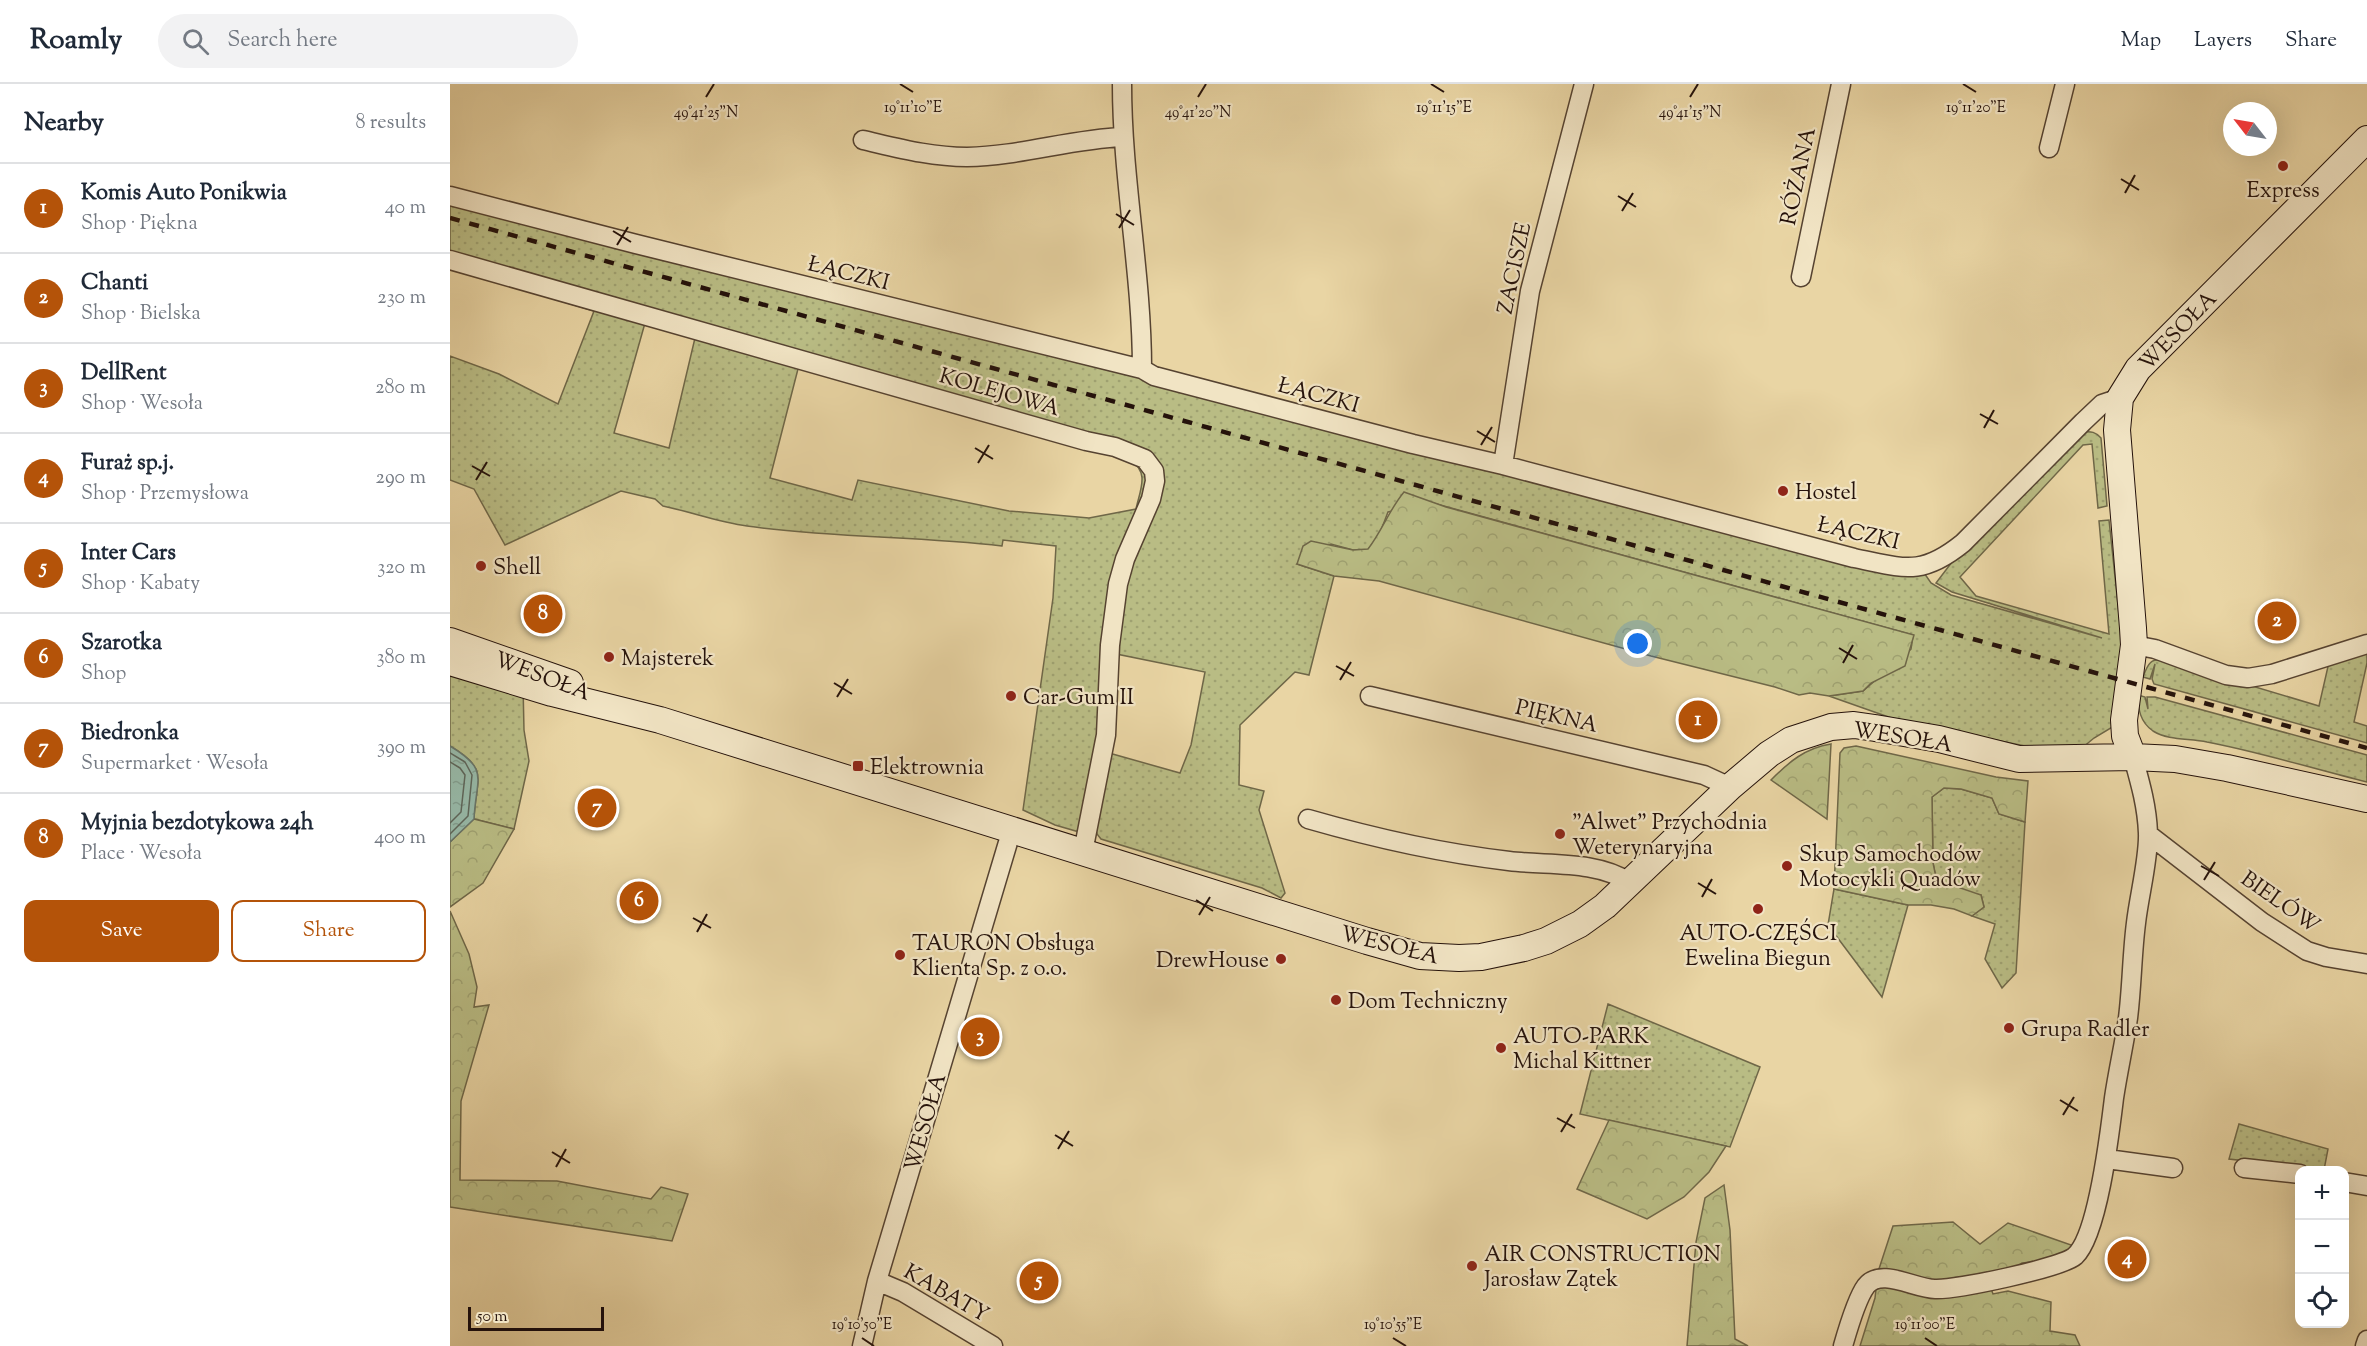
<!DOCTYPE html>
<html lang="en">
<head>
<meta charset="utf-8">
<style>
  body { margin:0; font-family:"Sorts Mill Goudy",serif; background:#f2f2f3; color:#1f2937 }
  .controls { position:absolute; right:18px; bottom:18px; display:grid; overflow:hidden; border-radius:12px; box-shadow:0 6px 24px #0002 }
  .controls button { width:54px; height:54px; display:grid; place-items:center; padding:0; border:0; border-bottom:2px solid #e0e1e3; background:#fff; color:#1f2937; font:30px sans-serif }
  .compass { position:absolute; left:1773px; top:18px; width:54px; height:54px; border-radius:50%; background:#fff; box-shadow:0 6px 24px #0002; rotate:301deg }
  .scale { position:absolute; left:18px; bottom:15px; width:136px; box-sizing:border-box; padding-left:6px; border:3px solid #25120b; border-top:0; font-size:16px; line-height:21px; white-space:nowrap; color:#25120b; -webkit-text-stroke:4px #f1e4c4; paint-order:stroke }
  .you { position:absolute; left:1188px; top:560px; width:21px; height:21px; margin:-15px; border:4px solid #fff; border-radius:50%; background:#1a73e8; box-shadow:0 0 0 9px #1a73e833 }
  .badge { display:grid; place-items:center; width:39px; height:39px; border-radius:50%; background:#b45309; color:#fff; font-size:20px; font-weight:700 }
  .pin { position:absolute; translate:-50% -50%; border:3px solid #fff; box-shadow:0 2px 6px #0006 }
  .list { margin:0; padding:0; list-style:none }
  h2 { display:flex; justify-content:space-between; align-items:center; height:78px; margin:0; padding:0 24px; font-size:26px }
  h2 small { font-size:20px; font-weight:400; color:#747a83 }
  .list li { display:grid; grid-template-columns:39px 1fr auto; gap:18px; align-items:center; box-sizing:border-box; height:90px; padding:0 24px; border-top:2px solid #e0e1e3 }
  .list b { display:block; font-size:22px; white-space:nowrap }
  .list p { margin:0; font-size:20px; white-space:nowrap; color:#747a83 }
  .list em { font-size:20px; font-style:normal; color:#747a83 }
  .actions { display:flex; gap:12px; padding:18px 24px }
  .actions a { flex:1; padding:14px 0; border:2px solid #b45309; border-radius:12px; text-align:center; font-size:21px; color:#b45309 }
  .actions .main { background:#b45309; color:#fff }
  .icon { flex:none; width:33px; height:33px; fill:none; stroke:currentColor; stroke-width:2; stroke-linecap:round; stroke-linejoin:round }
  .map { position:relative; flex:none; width:1917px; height:1262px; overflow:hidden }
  header { display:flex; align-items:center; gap:36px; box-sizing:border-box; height:84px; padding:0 30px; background:#fff; border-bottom:2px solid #e0e1e3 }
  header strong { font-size:28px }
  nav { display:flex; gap:33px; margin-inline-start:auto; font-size:21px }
  .search { width:420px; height:54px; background:#f2f2f3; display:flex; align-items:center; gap:15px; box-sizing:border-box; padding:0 21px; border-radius:33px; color:#747a83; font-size:22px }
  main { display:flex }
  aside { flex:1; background:#fff }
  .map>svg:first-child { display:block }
  .green { fill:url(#green-dots); stroke:#6f6748; stroke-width:1.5; fill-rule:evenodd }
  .forest { fill:url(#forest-crowns); stroke:#6f6748; stroke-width:1.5 }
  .water { fill:url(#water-ripples); stroke:#697669; stroke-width:1.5 }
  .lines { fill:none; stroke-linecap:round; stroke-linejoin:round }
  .shore { stroke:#5e665a; stroke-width:1.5 }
  .street-casing { stroke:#564331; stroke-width:21 }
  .secondary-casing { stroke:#25120b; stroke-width:28 }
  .street { stroke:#f1e4c4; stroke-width:18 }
  .secondary { stroke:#f1e4c4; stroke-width:26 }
  .rail { stroke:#25120b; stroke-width:4.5; stroke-dasharray:10 10; stroke-linecap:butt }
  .ticks { fill:none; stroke:#25120b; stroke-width:2 }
  .poi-dot { fill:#8f2418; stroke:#f1e4c4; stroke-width:2 }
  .labels { text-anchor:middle; stroke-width:4.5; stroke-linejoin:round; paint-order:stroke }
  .street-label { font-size:22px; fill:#25120b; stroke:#f1e4c4 }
  .poi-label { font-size:22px; fill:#25120b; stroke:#f1e4c4; text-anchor:start }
  .ticks-label { font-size:15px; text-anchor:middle; fill:#25120b; stroke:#f1e4c4; stroke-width:4.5; stroke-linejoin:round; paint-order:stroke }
</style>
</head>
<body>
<header>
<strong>Roamly</strong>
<div class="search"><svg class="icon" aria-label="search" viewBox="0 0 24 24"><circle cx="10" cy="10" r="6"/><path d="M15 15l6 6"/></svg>Search here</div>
<nav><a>Map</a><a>Layers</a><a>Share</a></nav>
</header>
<main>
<aside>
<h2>Nearby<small>8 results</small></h2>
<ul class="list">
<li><span class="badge">1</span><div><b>Komis Auto Ponikwia</b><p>Shop · Piękna</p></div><em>40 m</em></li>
<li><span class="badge">2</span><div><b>Chanti</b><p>Shop · Bielska</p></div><em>230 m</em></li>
<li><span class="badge">3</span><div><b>DellRent</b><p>Shop · Wesoła</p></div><em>280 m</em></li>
<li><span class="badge">4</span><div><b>Furaż sp.j.</b><p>Shop · Przemysłowa</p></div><em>290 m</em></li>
<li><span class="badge">5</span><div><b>Inter Cars</b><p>Shop · Kabaty</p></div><em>320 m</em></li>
<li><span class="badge">6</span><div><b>Szarotka</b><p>Shop</p></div><em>380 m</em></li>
<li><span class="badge">7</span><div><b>Biedronka</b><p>Supermarket · Wesoła</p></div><em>390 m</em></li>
<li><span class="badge">8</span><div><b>Myjnia bezdotykowa 24h</b><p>Place · Wesoła</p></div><em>400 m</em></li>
</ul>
<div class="actions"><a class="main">Save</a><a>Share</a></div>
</aside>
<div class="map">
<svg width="1917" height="1262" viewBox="0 0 1917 1262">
  <defs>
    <pattern id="green-dots" width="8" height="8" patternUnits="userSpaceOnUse" patternTransform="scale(1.5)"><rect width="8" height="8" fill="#b9bc84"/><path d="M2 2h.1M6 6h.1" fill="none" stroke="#9fa171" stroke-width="1.8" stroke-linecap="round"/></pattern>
    <pattern id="forest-crowns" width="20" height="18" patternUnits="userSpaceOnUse" patternTransform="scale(1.5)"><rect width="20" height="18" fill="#b9bc84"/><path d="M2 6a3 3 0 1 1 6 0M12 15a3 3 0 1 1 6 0" fill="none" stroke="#9fa171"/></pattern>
    <pattern id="water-ripples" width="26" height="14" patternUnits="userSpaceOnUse" patternTransform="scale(1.5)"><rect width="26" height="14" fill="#97b9a8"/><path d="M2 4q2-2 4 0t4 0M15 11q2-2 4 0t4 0" fill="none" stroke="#829e8f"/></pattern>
  </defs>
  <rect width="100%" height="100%" fill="#e9d5a4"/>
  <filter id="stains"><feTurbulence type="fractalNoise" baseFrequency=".00333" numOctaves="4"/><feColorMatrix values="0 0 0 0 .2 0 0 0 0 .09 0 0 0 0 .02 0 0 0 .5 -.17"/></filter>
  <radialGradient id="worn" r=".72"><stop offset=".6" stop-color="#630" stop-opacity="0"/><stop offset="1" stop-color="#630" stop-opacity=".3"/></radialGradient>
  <!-- green -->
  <path class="green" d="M0,112l1470,371 11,16 20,12 151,43 -150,-46 -16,-9 16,-21 131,-130c8,-1 13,0 18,6l6,68 -9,2 -6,-64 -9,1 -123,132 16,19 133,38 -10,-113 10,-1 13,123 2,77 -30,18 -24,20 -45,-12 -128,-26 -68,-24 34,-5 48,-42 2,-14 -480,-132 -45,9 -8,21 -12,17h-15l-22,-6 -34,20 37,12 -25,99 -14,-3 -55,53 -1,60 25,6 -5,19 26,83 -4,5 -19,-10 -161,-49 -4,-5 -2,-8 14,-73 71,20 11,-28 14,-73 -89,-18 -30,180 -31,-9 -32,-15 30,-212 3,-52 -53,-6 -1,6c-84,-10 -170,-8 -255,-20 -28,-4 -56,-14 -84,-20l-8,-7 -34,-8 -116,54 -31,-56 -24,-9v-124l49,18 59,30 36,-93 -144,-43zM195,239l50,15 -26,110 -55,-15zM349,281l331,95c20,12 10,30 6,49l-47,9 -80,-7 -151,-31 -6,20 -82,-22z
    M1917,568v11l-13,59 13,4v17l-213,-59 -2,-5 3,-15 -5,15 -7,-2c5,-14 8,-19 22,-17l154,46 10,-44z
    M0,578l73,23 1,45 5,31 -15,68 -40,-10c2,-42 16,-49 -24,-73z
    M1688,611l7,2 3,12 -1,-12h8l212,58v27c-53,-13 -107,-30 -160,-40 -18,-4 -38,-1 -54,-11 -13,-9 -15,-22 -15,-36z
    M1494,704l17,1 31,9 7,16 26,8 -9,151 -14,15 -17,-29 10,-35 -23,-8 12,-9 -3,-12 -43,-7 -5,-25 -1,-66z
    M1384,805l74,16 -26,92 -54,-72z
    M1158,920l152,63 -30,80 -150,-33z
    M1789,1040l89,25 -4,21 -95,-11z"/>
  <!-- forest -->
  <path class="forest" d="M954,408l42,15 468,128 -9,31 -34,17 -8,8 -34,5 -19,-3 -11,2 -24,-8 -124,-31 -272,-75 -45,-5 -37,-12 6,-18 8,-5 42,9 15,-1c14,-18 21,-39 36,-57z
    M1381,660l-4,75 -56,-39c18,-18 34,-32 60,-36z
    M1406,662l140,31 32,4 -3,41 -26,-8 -7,-16 -31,-9 -17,-1 -12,9 1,66 5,24 11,-3 32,11 3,12 -12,9 -18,-7 -23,-4h-23l-74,-16 6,-136 4,-5z
    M24,735l40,10 -31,54 -33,24v-65z
    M0,827l19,43 8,33 -3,20 15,-2 -28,96 -1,79 97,1 94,18 10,-12 27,7 -16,47 -222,-34z
    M1159,1036l117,26 -17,26 -25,25 -37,22 -70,-30z
    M1274,1101l6,45 5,109 13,7h-61l9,-104 9,-44z
    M1503,1138l27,22 28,-21 66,23 -13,13 -39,4 -32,23 3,8 15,-3 43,11 -1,29 25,4 5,11h-220l15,-48 3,-26 15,-46z"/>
  <!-- water -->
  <path class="water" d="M0,662c40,24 26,31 24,73l-24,23z"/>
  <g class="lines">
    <!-- shore -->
    <path class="shore" d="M0,669l15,9 7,13 -4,41 -18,18
      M0,678l10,6 5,7 -4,37 -11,11"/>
    <!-- street casing -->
    <g class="street-casing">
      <path id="street" d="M672,0c0,96 20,189 20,285
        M413,56c35,8 68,17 104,17 53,-1 104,-18 156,-20
        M1599,64l16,-64
        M0,112l186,48 506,125 12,7 259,68 90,21 351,93c50,10 67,19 109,-15l120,-121 19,-18 18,-6
        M0,176l636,181 29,6 30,12 9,12 1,10 -4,18 -26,60 -7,25 -8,61 -4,90 -23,117
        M1351,193l40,-193
        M1053,381l27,-174 54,-207
        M1684,561l21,4 71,26 22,3 24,-4 95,-30
        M920,612l334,79 26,12
        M858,735c66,19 133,34 201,42 39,5 86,-1 120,21
        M1698,750l114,88 45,29 19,6 41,7
        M1657,1075l66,9
        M1794,1084l56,6
        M1894,1098l23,4
        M427,1197l26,11 90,54
        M412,1262l15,-65 135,-452
        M1393,1262c4,-14 14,-48 23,-60 15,-19 49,3 69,3 21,1 126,-21 140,-33 23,-21 35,-125 39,-158 4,-27 10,-53 14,-80 4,-32 4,-64 8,-95 3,-27 13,-65 12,-90 -1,-27 -8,-51 -15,-76
        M1915,1262l2,-6"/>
    </g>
    <!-- secondary casing -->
    <g class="secondary-casing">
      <path id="secondary" d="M0,557l120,42
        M0,578l102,31 108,27 707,221 53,15 39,2 22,-1 43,-9 22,-7 34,-17 25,-18 125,-119 39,-33 22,-14 40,-13 23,-2 21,3 64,11 80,20 114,-2 42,2 52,9 140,31
        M1683,673l-8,-21 -1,-16 10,-75 -1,-17 -16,-198 3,-32 18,-29 229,-230"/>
    </g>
    <!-- street -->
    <use href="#street" class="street"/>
    <!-- secondary -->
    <use href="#secondary" class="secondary"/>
    <!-- rail -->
    <path class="rail" d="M0,134l1917,530"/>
  </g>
  <!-- ticks -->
  <path class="ticks" d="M450,0l13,8M981,0l13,8M1513,0l13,8M256,13l8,-13M748,13l8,-13M1240,13l8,-13M1671,95l18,11M1675,109l10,-18M1168,112l18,11M1172,127l11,-18M666,130l18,11M669,144l11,-18M163,147l18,11M167,161l11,-18M1530,330l18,10M1534,344l10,-18M1027,347l18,11M1031,361l11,-18M525,364l18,11M528,379l11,-18M22,382l18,10M26,396l11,-18M1389,564l18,11M1393,579l10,-18M886,582l18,10M890,596l11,-18M384,599l18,11M387,613l11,-18M1751,782l18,10M1754,796l11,-18M1248,799l18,11M1252,813l10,-18M746,816l17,11M749,831l11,-18M243,834l18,10M247,848l10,-18M1610,1016l18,11M1613,1031l11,-18M1107,1034l18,10M1111,1048l11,-18M605,1051l18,11M608,1065l11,-18M102,1068l18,11M106,1083l10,-18M412,1254l12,8M943,1254l13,8M1475,1254l12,8"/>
  <!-- markers -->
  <g class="poi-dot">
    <circle cx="1833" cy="82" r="6"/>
    <circle cx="1333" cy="407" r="6"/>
    <circle cx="31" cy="482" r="6"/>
    <circle cx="159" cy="573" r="6"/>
    <circle cx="561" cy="612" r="6"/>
    <rect x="402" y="676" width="12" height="12" rx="3"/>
    <circle cx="1110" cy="750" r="6"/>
    <circle cx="1337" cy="782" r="6"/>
    <circle cx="1308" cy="825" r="6"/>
    <circle cx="450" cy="871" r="6"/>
    <circle cx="831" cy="875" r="6"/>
    <circle cx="886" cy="916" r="6"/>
    <circle cx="1559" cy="944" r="6"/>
    <circle cx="1051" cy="964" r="6"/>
    <circle cx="1022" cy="1182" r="6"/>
  </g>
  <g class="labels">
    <!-- street labels -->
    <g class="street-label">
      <text transform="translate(1347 92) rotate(-78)" y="8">RÓŻANA</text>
      <text transform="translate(1063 184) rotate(-78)" y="8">ZACISZE</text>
      <text transform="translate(399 188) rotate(14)" y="8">ŁĄCZKI</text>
      <text transform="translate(1727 246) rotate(-46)" y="8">WESOŁA</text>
      <text transform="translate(550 307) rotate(16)" y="8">KOLEJOWA</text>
      <text transform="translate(869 310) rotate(15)" y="8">ŁĄCZKI</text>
      <text transform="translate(1409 448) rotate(13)" y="8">ŁĄCZKI</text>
      <text transform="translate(93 591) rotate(21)" y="8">WESOŁA</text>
      <text transform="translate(1107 631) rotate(13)" y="8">PIĘKNA</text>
      <text transform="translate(1453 652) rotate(9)" y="8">WESOŁA</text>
      <text transform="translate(1831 817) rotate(35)" y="8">BIELÓW</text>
      <text transform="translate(940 860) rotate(14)" y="8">WESOŁA</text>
      <text transform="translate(474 1038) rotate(-74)" y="8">WESOŁA</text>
      <text transform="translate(497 1208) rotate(30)" y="8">KABATY</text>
    </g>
    <!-- poi labels -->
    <g class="poi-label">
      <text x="1833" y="113" text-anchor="middle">Express</text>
      <text x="1345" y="415">Hostel</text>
      <text x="43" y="490">Shell</text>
      <text x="171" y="581">Majsterek</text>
      <text x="573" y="620">Car-Gum II</text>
      <text x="420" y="690">Elektrownia</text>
      <text x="1122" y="745">"Alwet" Przychodnia<tspan x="1122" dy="25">Weterynaryjna</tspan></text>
      <text x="1349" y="777">Skup Samochodów<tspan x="1349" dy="25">Motocykli Quadów</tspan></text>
      <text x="1308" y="856" text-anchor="middle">AUTO-CZĘŚCI<tspan x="1308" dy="25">Ewelina Biegun</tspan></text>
      <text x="462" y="866">TAURON Obsługa<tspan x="462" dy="25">Klienta Sp. z o.o.</tspan></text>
      <text x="819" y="883" text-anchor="end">DrewHouse</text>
      <text x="898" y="924">Dom Techniczny</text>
      <text x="1571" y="952">Grupa Radler</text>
      <text x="1063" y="959">AUTO-PARK<tspan x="1063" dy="25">Michal Kittner</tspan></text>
      <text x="1034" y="1177">AIR CONSTRUCTION<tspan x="1034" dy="25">Jarosław Zątek</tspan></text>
    </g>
  </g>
  <g class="ticks-label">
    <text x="463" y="28">19°11'10"E</text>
    <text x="994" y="28">19°11'15"E</text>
    <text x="1526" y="28">19°11'20"E</text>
    <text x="256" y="33">49°41'25"N</text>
    <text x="748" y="33">49°41'20"N</text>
    <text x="1240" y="33">49°41'15"N</text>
    <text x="412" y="1245">19°10'50"E</text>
    <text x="943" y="1245">19°10'55"E</text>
    <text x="1475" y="1245">19°11'00"E</text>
  </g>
  <rect width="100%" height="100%" filter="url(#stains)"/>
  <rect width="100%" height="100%" fill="url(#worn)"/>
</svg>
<div class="controls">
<button>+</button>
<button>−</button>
<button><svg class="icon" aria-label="locate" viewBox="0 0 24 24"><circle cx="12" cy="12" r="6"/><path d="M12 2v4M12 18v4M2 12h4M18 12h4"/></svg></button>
</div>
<svg class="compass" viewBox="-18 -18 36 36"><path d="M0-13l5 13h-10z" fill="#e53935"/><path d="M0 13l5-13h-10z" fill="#747a83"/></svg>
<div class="scale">50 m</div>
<div class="you"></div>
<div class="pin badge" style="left:1248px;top:636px">1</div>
<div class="pin badge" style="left:1827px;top:537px">2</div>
<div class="pin badge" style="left:530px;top:953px">3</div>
<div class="pin badge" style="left:1677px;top:1175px">4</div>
<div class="pin badge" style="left:589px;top:1197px">5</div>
<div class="pin badge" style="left:189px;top:817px">6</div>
<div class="pin badge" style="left:147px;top:724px">7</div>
<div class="pin badge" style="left:93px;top:530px">8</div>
</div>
</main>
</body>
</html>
